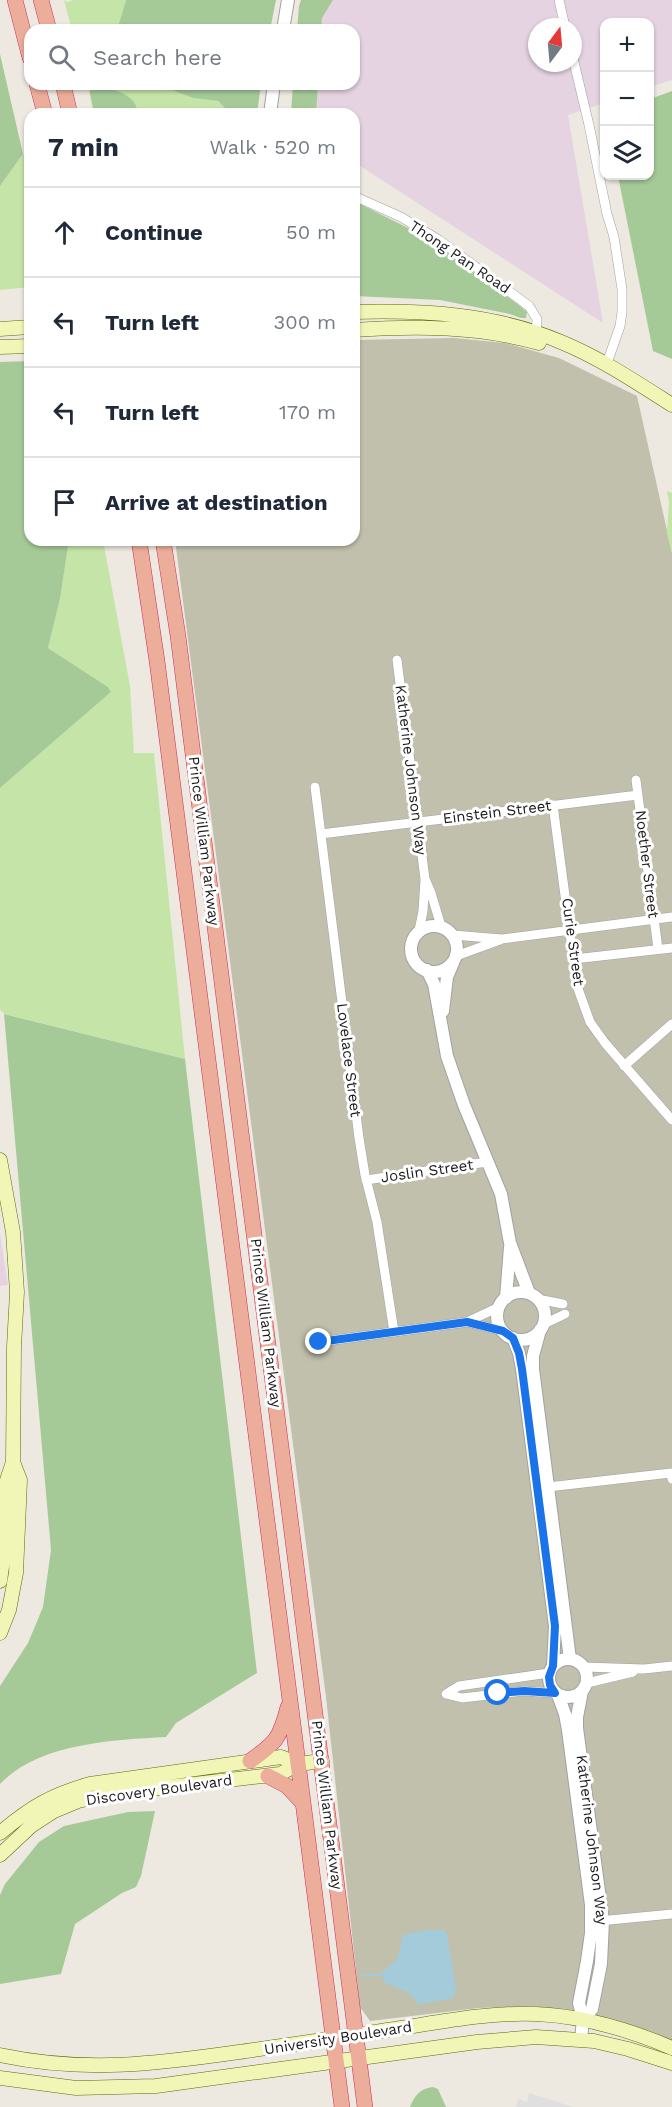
<!DOCTYPE html>
<html lang="en">
<head>
<meta charset="utf-8">
<style>
  body { margin:0; font-family:"Work Sans",sans-serif; background:#f6f6f7; color:#1f2937 }
  .controls { position:absolute; right:18px; top:18px; display:grid; overflow:hidden; border-radius:12px; box-shadow:0 2px 4px #0004 }
  .controls button { width:54px; height:54px; display:grid; place-items:center; padding:0; border:0; border-bottom:2px solid #e0e1e3; background:#fff; color:#1f2937; font:30px sans-serif }
  .compass { position:absolute; left:528px; top:18px; width:54px; height:54px; border-radius:50%; background:#fff; box-shadow:0 2px 4px #0004; rotate:16deg }
  .stop { position:absolute; width:18px; height:18px; margin:-14px; border:4px solid #1a73e8; border-radius:50%; background:#fff }
  .stop.end { background:#1a73e8; border-color:#fff; box-shadow:0 2px 6px #0008 }
  .list { margin:0; padding:0; list-style:none }
  h2 { display:flex; justify-content:space-between; align-items:center; height:78px; margin:0; padding:0 24px; font-size:26px }
  h2 small { font-size:20px; font-weight:400; color:#747a83 }
  .list li { display:grid; grid-template-columns:39px 1fr auto; gap:18px; align-items:center; box-sizing:border-box; height:90px; padding:0 24px; border-top:2px solid #e0e1e3 }
  .list b { display:block; font-size:22px; white-space:nowrap }
  .list em { font-size:20px; font-style:normal; color:#747a83 }
  .icon { flex:none; width:33px; height:33px; fill:none; stroke:currentColor; stroke-width:2; stroke-linecap:round; stroke-linejoin:round }
  .map { position:relative; flex:none; width:672px; height:2107px; overflow:hidden }
  .search { position:absolute; background:#fff; box-shadow:0 2px 4px #0004; left:24px; top:24px; width:336px; height:66px; display:flex; align-items:center; gap:15px; box-sizing:border-box; padding:0 21px; border-radius:18px; color:#747a83; font-size:22px }
  .panel { position:absolute; background:#fff; box-shadow:0 2px 4px #0004; left:24px; top:108px; width:336px; height:438px; border-radius:18px }
  .map>svg:first-child { display:block }
  .industrial { fill:#e5d3e2; fill-rule:evenodd }
  .construction { fill:#c0c0ad }
  .grass { fill:#c5e5a8 }
  .forest { fill:#a5ca98 }
  .parking { fill:#dfdfdf }
  .water { fill:#a3cbd9 }
  .lines { fill:none; stroke-linecap:round; stroke-linejoin:round }
  .stream { stroke:#a3cbd9; stroke-width:2 }
  .minor-casing { stroke:#a2a2a2; stroke-width:10 }
  .tertiary-casing { stroke:#a2a2a2; stroke-width:14 }
  .secondary-casing { stroke:#5e6b09; stroke-width:15 }
  .trunk-casing { stroke:#ce2b5f; stroke-width:16 }
  .minor { stroke:#fff; stroke-width:9 }
  .tertiary { stroke:#fff; stroke-width:12 }
  .secondary { stroke:#f1f6b6; stroke-width:14 }
  .trunk { stroke:#ecae9a; stroke-width:15 }
  .route { stroke:#1a73e8; stroke-width:8 }
  .labels { text-anchor:middle; stroke-width:6; stroke-linejoin:round; paint-order:stroke }
  .street-label { font-size:15px; fill:#1b1b1b; stroke:#fff }
</style>
</head>
<body>
<div class="map">
<svg width="672" height="2107" viewBox="0 0 672 2107">
  <rect width="100%" height="100%" fill="#ede9e1"/>
  <!-- industrial -->
  <path class="industrial" d="M333,0h339v80l-22,7v-65h-46v81l-36,12 35,208 -249,-161v-48h-38l2,-30h36v-54h-33l1,-12zM537,27h36v36h-36z
    M0,1233l8,52 -8,1z"/>
  <!-- construction -->
  <path class="construction" d="M454,338l51,5 54,15 78,38 35,157v1488l-22,-10 -41,-12 -75,-13 -55,2 -109,13 -10,-14 -34,-310 -151,-1157h179v-200z"/>
  <!-- grass -->
  <path class="grass" d="M64,0l4,2 5,-2h53l-9,30h-45z
    M87,84h69l37,14 25,3 13,13h-93v-3l-48,-20v3z
    M23,154l7,7v126l-30,3v-104z
    M667,491l5,2v60l-5,-20 2,-31z
    M69,540h34l27,146 4,67h20l31,306 -180,-45 -5,-4v-222l111,-96 -3,-5 -60,-39 12,-49z"/>
  <!-- forest -->
  <path class="forest" d="M126,0h150l-6,30h-153z
    M301,0h32l-11,18 -1,12h-24l2,-24z
    M0,54l23,100 -23,32z
    M156,84h105l-4,30h-26l-13,-13 -25,-3z
    M293,84h25l-2,30h-25z
    M96,86c18,3 41,8 42,28h-44l-4,-20v-3z
    M672,91v268l-19,-8 -35,-175h32v-77z
    M354,201l80,40 86,65 7,6 -1,6h-5l-11,-4 -70,-14 -86,-4z
    M30,361v179h39l-9,59 -12,49 60,39 3,5 -111,96v-426z
    M4,1014l181,45 72,614 -81,50 -10,14c-53,3 -127,6 -166,47v-98l28,-43 15,-36 8,-57z
    M155,1811l-14,65 -5,11 -14,6 -47,31 -14,50 -61,10v-89l5,-11 34,-42 25,-16 64,-14z
    M433,2087l5,2 8,18h-36c4,-11 11,-19 23,-20z"/>
  <!-- parking -->
  <path class="parking" d="M529,2093l44,14h-57l2,-8 9,3z"/>
  <!-- water -->
  <path class="water" d="M426,1930h18l3,3 9,57 -3,8 -31,6 -6,-1 -5,-9 -27,-12 -2,-11c20,-12 15,-15 21,-36z"/>
  <g class="lines">
    <!-- stream -->
    <path class="stream" d="M362,1975h20"/>
    <!-- minor casing -->
    <g class="minor-casing">
      <path id="minor" d="M559,0l6,27
        M573,58l16,67 18,89 7,23 8,52v23l-2,14 -14,40
        M354,196l47,21 38,23 90,66 8,13 -1,17
        M397,660l28,219 -2,32 -4,20
        M636,780l22,169
        M315,787l44,351 6,37 12,47 17,110
        M553,805l24,181 13,36 15,21 67,77
        M321,834l317,-39
        M426,881l5,12 10,33
        M453,935l49,4 170,-22
        M456,956l44,-16
        M574,959l98,-11
        M624,1066l48,-42
        M366,1180l121,-18
        M537,1299l26,5
        M467,1322l36,9
        M544,1324l21,-10
        M319,1342l148,-20 32,-15
        M548,1487l123,-14 1,6
        M584,1667l60,2 28,-3
        M587,1683l46,-11
        M446,1694l16,4 62,-7 32,2
        M446,1694l13,-8 90,-13
        M599,1921l73,-7"/>
    </g>
    <!-- tertiary casing -->
    <g class="tertiary-casing">
      <path id="tertiary" d="M283,30l5,-30
        M270,114l4,-30
        M411 949a23 23 0 1 1 46 0a23 23 0 1 1-46 0Z
        M427,970l7,14 13,72 17,49 37,89 9,49 19,50
        M443,1011l4,-34 6,-14
        M497 1316a24 24 0 1 1 48 0a24 24 0 1 1-48 0Z
        M506,1298l4,-51
        M540,1330l-7,26v13l37,290
        M513,1338l6,15 3,16 33,257 -2,40
        M549 1678a19 19 0 1 1 38 0a19 19 0 1 1-38 0Z
        M582,1691l-5,26v11l26,193 -2,43 -9,45 -9,11
        M558,1695l7,19 3,16 23,175v28l-4,28 -8,42 4,17 -2,19"/>
    </g>
    <!-- secondary casing -->
    <g class="secondary-casing">
      <path id="secondary" d="M354,312c70,-2 141,2 207,30 39,16 75,40 111,63
        M0,329l30,-2
        M354,330c63,-4 124,-4 185,13
        M0,347l30,-1
        M0,1160l13,72 4,60 -3,55 -1,115 -6,18 -3,73 -4,28
        M0,1633l9,-23 7,-37 4,-93 -7,-18
        M0,1833c31,-26 51,-38 90,-49l191,-27 17,7
        M0,1855l31,-29 23,-15 24,-10 39,-8 163,-19 18,-10 24,-3
        M0,2055c85,18 155,9 239,-3 49,-7 99,-14 148,-22 49,-7 99,-18 149,-16 46,2 94,16 136,34
        M0,2078l76,10 80,-2 321,-44 59,-5 58,4 34,8 44,14"/>
    </g>
    <!-- trunk casing -->
    <g class="trunk-casing">
      <path id="trunk" d="M15,0l15,58
        M41,0l8,30
        M37,84l8,30
        M63,84l7,30
        M139,540l18,121 185,1446
        M163,540l15,96 33,260 154,1211
        M250,1761c26,-18 30,-23 38,-54
        M268,1776l19,10 16,17"/>
    </g>
    <!-- minor -->
    <use href="#minor" class="minor"/>
    <!-- tertiary -->
    <use href="#tertiary" class="tertiary"/>
    <!-- secondary -->
    <use href="#secondary" class="secondary"/>
    <!-- trunk -->
    <use href="#trunk" class="trunk"/>
  </g>
  <g class="lines">
    <!-- route -->
    <path class="route" d="M319,1342l148,-20 36,9 10,7 6,15 3,16 33,257 -2,40 -4,11 1,8 5,8 -31,-2 -26,2"/>
  </g>
  <g class="labels">
    <!-- street labels -->
    <g class="street-label">
      <text transform="translate(460 257) rotate(34)" y="5">Thong Pan Road</text>
      <text transform="translate(411 770) rotate(83)" y="5">Katherine Johnson Way</text>
      <text transform="translate(497 812) rotate(-7)" y="5">Einstein Street</text>
      <text transform="translate(204 841) rotate(83)" y="5">Prince William Parkway</text>
      <text transform="translate(647 864) rotate(83)" y="5">Noether Street</text>
      <text transform="translate(573 942) rotate(82)" y="5">Curie Street</text>
      <text transform="translate(349 1060) rotate(83)" y="5">Lovelace Street</text>
      <text transform="translate(427 1171) rotate(-8)" y="5">Joslin Street</text>
      <text transform="translate(266 1323) rotate(83)" y="5">Prince William Parkway</text>
      <text transform="translate(159 1790) rotate(-8)" y="5">Discovery Boulevard</text>
      <text transform="translate(327 1805) rotate(83)" y="5">Prince William Parkway</text>
      <text transform="translate(592 1840) rotate(83)" y="5">Katherine Johnson Way</text>
      <text transform="translate(338 2038) rotate(-9)" y="5">University Boulevard</text>
    </g>
  </g>
</svg>
<div class="controls">
<button>+</button>
<button>−</button>
<button><svg class="icon" aria-label="layers" viewBox="0 0 24 24"><path d="M12 4l9 5-9 5-9-5zM3 14l9 5 9-5"/></svg></button>
</div>
<svg class="compass" viewBox="-18 -18 36 36"><path d="M0-13l5 13h-10z" fill="#e53935"/><path d="M0 13l5-13h-10z" fill="#747a83"/></svg>
<div class="stop" style="left:498px;top:1693px"></div>
<div class="stop end" style="left:319px;top:1342px"></div>
<div class="search"><svg class="icon" aria-label="search" viewBox="0 0 24 24"><circle cx="10" cy="10" r="6"/><path d="M15 15l6 6"/></svg>Search here</div>
<section class="panel">
<h2>7 min<small>Walk · 520 m</small></h2>
<ul class="list">
<li><svg class="icon" aria-label="ahead" viewBox="0 0 24 24"><path d="M12 20V5M6 11l6-6 6 6"/></svg><div><b>Continue</b></div><em>50 m</em></li>
<li><svg class="icon" aria-label="left" viewBox="0 0 24 24"><path d="M17 20v-9H6M10 6l-5 5 5 5"/></svg><div><b>Turn left</b></div><em>300 m</em></li>
<li><svg class="icon" aria-label="left" viewBox="0 0 24 24"><path d="M17 20v-9H6M10 6l-5 5 5 5"/></svg><div><b>Turn left</b></div><em>170 m</em></li>
<li><svg class="icon" aria-label="arrive" viewBox="0 0 24 24"><path d="M6 21V4h12l-3 4 3 4H6"/></svg><div><b>Arrive at destination</b></div></li>
</ul>
</section>
</div>
</body>
</html>
